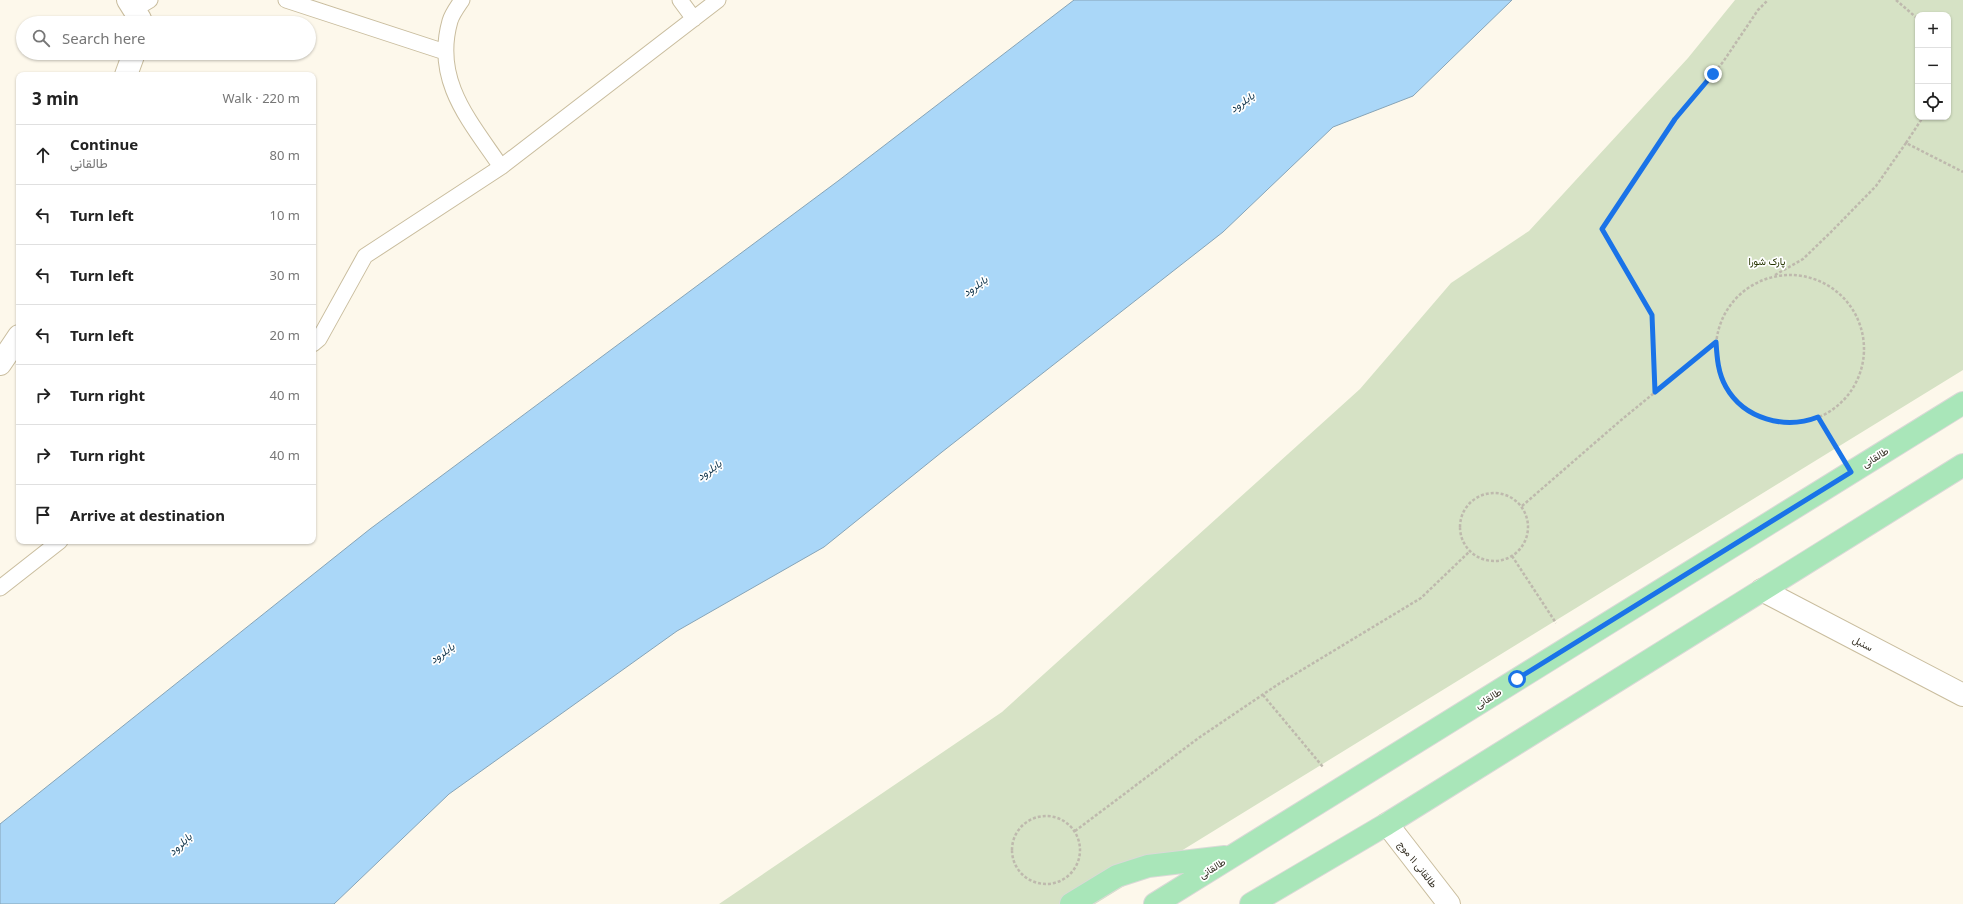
<!DOCTYPE html>
<html lang="en">
<head>
<meta charset="utf-8">
<style>
  body { margin:0; font-family:"Noto Sans",Vazirmatn,sans-serif; background:#f6f6f6; color:#222 }
  .controls { position:absolute; right:12px; top:12px; display:grid; overflow:hidden; border-radius:8px; box-shadow:0 1px 3px #0004 }
  .controls button { width:36px; height:36px; display:grid; place-items:center; padding:0; border:0; border-bottom:1px solid #e0e0e0; background:#fff; color:#222; font:20px sans-serif }
  .stop { position:absolute; width:12px; height:12px; margin:-9px; border:3px solid #1a73e8; border-radius:50%; background:#fff }
  .stop.end { background:#1a73e8; border-color:#fff; box-shadow:0 1px 4px #0008 }
  .list { margin:0; padding:0; list-style:none }
  h2 { display:flex; justify-content:space-between; align-items:center; height:52px; margin:0; padding:0 16px; font-size:17px }
  h2 small { font-size:13px; font-weight:400; color:#767676 }
  .list li { display:grid; grid-template-columns:26px 1fr auto; gap:12px; align-items:center; box-sizing:border-box; height:60px; padding:0 16px; border-top:1px solid #e0e0e0 }
  .list b { display:block; font-size:15px; white-space:nowrap }
  .list p { margin:0; font-size:13px; white-space:nowrap; color:#767676 }
  .list em { font-size:13px; font-style:normal; color:#767676 }
  .icon { flex:none; width:22px; height:22px; fill:none; stroke:currentColor; stroke-width:2; stroke-linecap:round; stroke-linejoin:round }
  .map { position:relative; flex:none; width:1963px; height:904px; overflow:hidden }
  .search { position:absolute; background:#fff; box-shadow:0 1px 3px #0004; left:16px; top:16px; width:300px; height:44px; display:flex; align-items:center; gap:10px; box-sizing:border-box; padding:0 14px; border-radius:22px; color:#767676; font-size:15px }
  .panel { position:absolute; background:#fff; box-shadow:0 1px 3px #0004; left:16px; top:72px; width:300px; height:472px; border-radius:8px }
  .map>svg:first-child { display:block }
  .green { fill:#d6e2c5; fill-rule:evenodd }
  .water { fill:#aad7f8; stroke:#86a4b7 }
  .lines { fill:none; stroke-linecap:round; stroke-linejoin:round }
  .service-casing { stroke:#c9bd9e; stroke-width:17 }
  .minor-casing { stroke:#c9bd9e; stroke-width:24 }
  .primary-casing { stroke:#dad9d7; stroke-width:24 }
  .path { stroke:#beb9ad; stroke-width:2.5; stroke-dasharray:3 2; stroke-linecap:butt }
  .service { stroke:#fff; stroke-width:15 }
  .minor { stroke:#fff; stroke-width:22 }
  .primary { stroke:#a9e6b9; stroke-width:22 }
  .route { stroke:#1a73e8; stroke-width:5 }
  .labels { text-anchor:middle; stroke-width:3.5; stroke-linejoin:round; paint-order:stroke }
  .park-label { font-size:10px; fill:#263500; stroke:#fff }
  .street-label { font-size:10px; fill:#312c20; stroke:#fff }
  .water-label { font-size:11px; font-style:italic; fill:#0c3148; stroke:#fff }
</style>
</head>
<body>
<div class="map">
<svg width="1963" height="904" viewBox="0 0 1963 904">
  <rect width="100%" height="100%" fill="#fdf8eb"/>
  <!-- green -->
  <path class="green" d="M1735,0h228v370l-868,534h-376l283,-192 358,-323 91,-106 78,-52 159,-173zM1918,15h30v102h-30z"/>
  <!-- water -->
  <path class="water" d="M1074,0h438l-99,96 -80,31 -110,105 -281,220 -118,95 -147,84 -228,163 -115,110h-334v-80l370,-295 468,-348z"/>
  <g class="lines">
    <!-- service casing -->
    <g class="service-casing">
      <path id="service" d="M286,0l159,52
        M462,0c-4,6 -10,14 -12,21 -17,60 20,100 51,146
        M680,0l14,19
        M135,9l15,-9
        M313,344l6,-5 46,-83 136,-89 217,-167
        M0,588l60,-47"/>
    </g>
    <!-- minor casing -->
    <g class="minor-casing">
      <path id="minor" d="M128,0l12,19v4
        M126,75l8,-22
        M0,364l19,-28
        M1762,590l201,105
        M1387,824l62,80"/>
    </g>
    <!-- primary casing -->
    <g class="primary-casing">
      <path id="primary" d="M1071,904l46,-28 31,-10 77,-9
        M1155,904l808,-501
        M1251,904l136,-80 576,-359"/>
    </g>
    <!-- path -->
    <path class="path" d="M1896,0l22,19
      M1948,60v6
      M1906,143l17,-26
      M1716 349a74 74 0 1 1 148 0a74 74 0 1 1-148 0Z
      M1775,275l28,-16 28,-27 45,-46 30,-43 57,29
      M1655,392l-3,-77 -50,-86 73,-110 48,-57 35,-52 10,-10
      M1818,417l18,31
      M1460 527a34 34 0 1 1 68 0a34 34 0 1 1-68 0Z
      M1522,506l98,-85 95,-78
      M1512,556l44,67
      M1263,695l60,72
      M1012 850a34 34 0 1 1 68 0a34 34 0 1 1-68 0Z
      M1075,831l125,-94 77,-52 144,-87 48,-46"/>
    <!-- service -->
    <use href="#service" class="service"/>
    <!-- minor -->
    <use href="#minor" class="minor"/>
    <!-- primary -->
    <use href="#primary" class="primary"/>
  </g>
  <g class="lines">
    <!-- route -->
    <path class="route" d="M1517,679l334,-207 -33,-55c-33,13 -74,2 -92,-30 -8,-14 -9,-29 -10,-45l-61,50 -3,-77 -50,-86 73,-110 38,-45"/>
  </g>
  <g class="labels">
    <!-- park labels -->
    <g class="park-label">
      <text x="1767" y="265">پارک شورا</text>
    </g>
    <!-- street labels -->
    <g class="street-label">
      <text transform="translate(1875 457) rotate(-32)" y="4">طالقانی</text>
      <text transform="translate(1863 643) rotate(28)" y="4">سنبل</text>
      <text transform="translate(1488 698) rotate(-32)" y="4">طالقانی</text>
      <text transform="translate(1418 864) rotate(52)" y="4">طالقانی ۱۱ موج</text>
      <text transform="translate(1212 868) rotate(-32)" y="4">طالقانی</text>
    </g>
    <!-- water labels -->
    <g class="water-label">
      <text transform="translate(1242 102) rotate(-35)" y="4">بابلرود</text>
      <text transform="translate(975 286) rotate(-35)" y="4">بابلرود</text>
      <text transform="translate(709 470) rotate(-35)" y="4">بابلرود</text>
      <text transform="translate(442 653) rotate(-35)" y="4">بابلرود</text>
      <text transform="translate(180 844) rotate(-43)" y="4">بابلرود</text>
    </g>
  </g>
</svg>
<div class="controls">
<button>+</button>
<button>−</button>
<button><svg class="icon" aria-label="locate" viewBox="0 0 24 24"><circle cx="12" cy="12" r="6"/><path d="M12 2v4M12 18v4M2 12h4M18 12h4"/></svg></button>
</div>
<div class="stop" style="left:1517px;top:679px"></div>
<div class="stop end" style="left:1713px;top:74px"></div>
<div class="search"><svg class="icon" aria-label="search" viewBox="0 0 24 24"><circle cx="10" cy="10" r="6"/><path d="M15 15l6 6"/></svg>Search here</div>
<section class="panel">
<h2>3 min<small>Walk · 220 m</small></h2>
<ul class="list">
<li><svg class="icon" aria-label="ahead" viewBox="0 0 24 24"><path d="M12 20V5M6 11l6-6 6 6"/></svg><div><b>Continue</b><p>طالقانی</p></div><em>80 m</em></li>
<li><svg class="icon" aria-label="left" viewBox="0 0 24 24"><path d="M17 20v-9H6M10 6l-5 5 5 5"/></svg><div><b>Turn left</b></div><em>10 m</em></li>
<li><svg class="icon" aria-label="left" viewBox="0 0 24 24"><path d="M17 20v-9H6M10 6l-5 5 5 5"/></svg><div><b>Turn left</b></div><em>30 m</em></li>
<li><svg class="icon" aria-label="left" viewBox="0 0 24 24"><path d="M17 20v-9H6M10 6l-5 5 5 5"/></svg><div><b>Turn left</b></div><em>20 m</em></li>
<li><svg class="icon" aria-label="right" viewBox="0 0 24 24"><path d="M7 20v-9h11M14 6l5 5-5 5"/></svg><div><b>Turn right</b></div><em>40 m</em></li>
<li><svg class="icon" aria-label="right" viewBox="0 0 24 24"><path d="M7 20v-9h11M14 6l5 5-5 5"/></svg><div><b>Turn right</b></div><em>40 m</em></li>
<li><svg class="icon" aria-label="arrive" viewBox="0 0 24 24"><path d="M6 21V4h12l-3 4 3 4H6"/></svg><div><b>Arrive at destination</b></div></li>
</ul>
</section>
</div>
</body>
</html>
